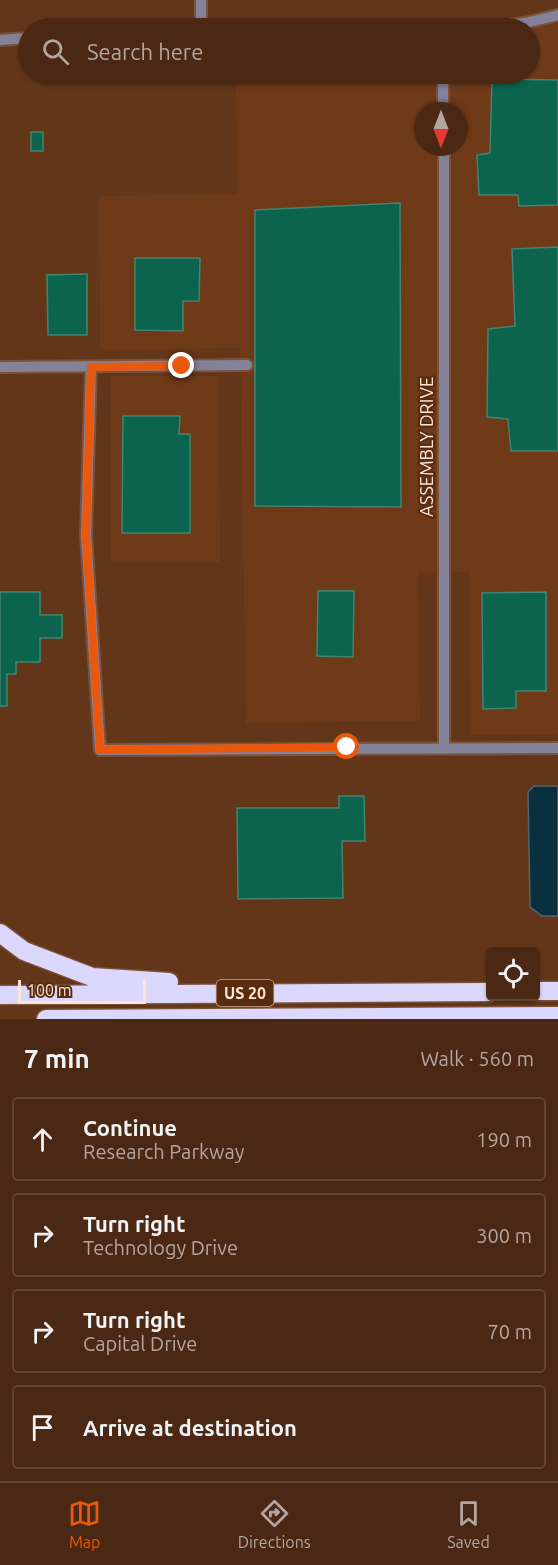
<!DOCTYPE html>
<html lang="en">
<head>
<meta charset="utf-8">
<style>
  body { margin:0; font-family:Ubuntu,sans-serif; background:#553421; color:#f1f3f6 }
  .controls { position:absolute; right:18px; bottom:18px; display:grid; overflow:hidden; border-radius:6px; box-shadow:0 2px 4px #0004 }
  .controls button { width:54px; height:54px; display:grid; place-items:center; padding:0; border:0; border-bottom:2px solid #624433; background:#4b2813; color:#f1f3f6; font:30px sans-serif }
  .compass { position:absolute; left:414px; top:102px; width:54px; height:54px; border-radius:50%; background:#4b2813; box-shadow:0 2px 4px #0004; rotate:180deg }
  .scale { position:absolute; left:18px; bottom:15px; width:128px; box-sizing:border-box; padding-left:6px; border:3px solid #fde5d8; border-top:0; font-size:16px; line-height:21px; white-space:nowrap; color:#fde5d8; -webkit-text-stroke:4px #592c0e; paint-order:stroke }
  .stop { position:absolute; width:18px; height:18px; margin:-14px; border:4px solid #ea580c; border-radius:50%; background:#fff }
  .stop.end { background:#ea580c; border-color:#fff; box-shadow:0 2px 6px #0008 }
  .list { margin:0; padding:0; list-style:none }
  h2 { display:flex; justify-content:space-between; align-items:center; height:78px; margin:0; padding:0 24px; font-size:26px }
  h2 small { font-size:20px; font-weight:400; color:#b2a6a0 }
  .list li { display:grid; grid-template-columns:39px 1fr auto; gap:18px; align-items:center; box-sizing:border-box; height:84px; margin:0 12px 12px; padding:0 12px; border:2px solid #624433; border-radius:6px }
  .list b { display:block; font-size:22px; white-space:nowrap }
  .list p { margin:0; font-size:20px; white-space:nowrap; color:#b2a6a0 }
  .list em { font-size:20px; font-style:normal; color:#b2a6a0 }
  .icon { flex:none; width:33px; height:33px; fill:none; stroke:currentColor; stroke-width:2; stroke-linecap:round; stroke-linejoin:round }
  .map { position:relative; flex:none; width:558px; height:1019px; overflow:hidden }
  .search { position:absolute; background:#4b2813; box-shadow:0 2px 4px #0004; left:18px; right:18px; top:18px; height:66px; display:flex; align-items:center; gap:15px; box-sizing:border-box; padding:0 21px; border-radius:33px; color:#b2a6a0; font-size:22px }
  .sheet { height:462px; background:#4b2813 }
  nav { display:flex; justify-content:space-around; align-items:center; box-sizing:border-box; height:84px; border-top:2px solid #624433; background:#4b2813; font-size:16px; color:#b2a6a0 }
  nav a { display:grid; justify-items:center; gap:3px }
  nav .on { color:#ea580c }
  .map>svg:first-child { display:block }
  .built { fill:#6f3a18; fill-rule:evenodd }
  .water { fill:#0a3040; stroke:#53666e; stroke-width:1.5 }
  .building { fill:#0c634e; stroke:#418570; stroke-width:1.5 }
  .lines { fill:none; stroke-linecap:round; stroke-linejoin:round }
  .minor-casing { stroke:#7c5238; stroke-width:14 }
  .motorway-casing { stroke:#7c5238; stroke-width:21 }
  .minor { stroke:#84819b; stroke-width:10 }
  .motorway { stroke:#dcd8fd; stroke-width:18 }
  .route { stroke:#ea580c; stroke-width:8 }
  .labels { text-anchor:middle; stroke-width:4.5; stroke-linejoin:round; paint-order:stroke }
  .shield { fill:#592c0e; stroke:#ccae9b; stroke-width:1.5 }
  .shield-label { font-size:16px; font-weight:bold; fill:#fde5d8 }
  .street-label { font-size:18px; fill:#fde5d8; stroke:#592c0e }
</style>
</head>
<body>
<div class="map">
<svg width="558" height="1019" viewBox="0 0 558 1019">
  <rect width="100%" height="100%" fill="#643619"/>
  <!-- built -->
  <path class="built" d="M558,23v711l-88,1 -1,-163 -51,1 2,148 -174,2 -6,-375 -140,2 -1,-154 138,-2 -1,-120h294v-46h-3zM423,111h36v36h-36z
    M111,376h108l1,186h-109z"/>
  <!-- water -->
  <path class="water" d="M534,786h24v130h-16l-12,-9 -2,-115z"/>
  <!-- building -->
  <path class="building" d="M492,79l66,1v125l-39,1 -1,-11h-39l-2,-40 13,-2z
    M31,132h12v19h-12z
    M400,203l1,304 -146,-1v-296z
    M558,247v204h-47l-3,-32 -21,-2 1,-88 27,-3 -3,-77z
    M135,258h65l-1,43h-16v30l-48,-1z
    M87,274v61h-39l-1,-60z
    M123,416h57l-1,18h11v99h-68z
    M318,591h36l-1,66 -36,-1z
    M0,592h40v23h22v23h-22v24h-24v12h-9v32h-7z
    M546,592v99h-30v17l-33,1 -1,-116z
    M339,796h25l1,45h-23l1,57 -105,1 -1,-91h102z"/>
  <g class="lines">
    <!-- minor casing -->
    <g class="minor-casing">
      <path id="minor" d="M201,0v26
        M169,28l32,-2 284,2 40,-5 33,-8
        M0,40l28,-2
        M443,74v37
        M444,147v600
        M0,367l247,-2
        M91,367l-5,168 14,215 458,-2"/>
    </g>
    <!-- motorway casing -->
    <g class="motorway-casing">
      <path id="motorway" d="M0,933l24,18 68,26 77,5
        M536,991h22
        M0,995l490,-3
        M46,1019l512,-3"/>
    </g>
    <!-- minor -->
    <use href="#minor" class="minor"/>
    <!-- motorway -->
    <use href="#motorway" class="motorway"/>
  </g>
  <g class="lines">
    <!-- route -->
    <path class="route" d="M182,366l-91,1 -5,168 14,215 247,-3"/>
  </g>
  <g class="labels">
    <!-- shield labels -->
    <rect class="shield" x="216.5" y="980" width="57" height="26" rx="4.5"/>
    <g class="shield-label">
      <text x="245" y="999">US 20</text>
    </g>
    <!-- street labels -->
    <g class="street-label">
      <text transform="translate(427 447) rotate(-90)" y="6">ASSEMBLY DRIVE</text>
    </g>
  </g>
</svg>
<div class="controls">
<button><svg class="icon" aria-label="locate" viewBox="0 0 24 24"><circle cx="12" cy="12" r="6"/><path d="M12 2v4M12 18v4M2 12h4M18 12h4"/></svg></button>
</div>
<svg class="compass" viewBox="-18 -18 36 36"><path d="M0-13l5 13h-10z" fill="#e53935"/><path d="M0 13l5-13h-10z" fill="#b2a6a0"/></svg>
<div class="scale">100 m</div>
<div class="stop" style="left:347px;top:747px"></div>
<div class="stop end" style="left:182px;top:366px"></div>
<div class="search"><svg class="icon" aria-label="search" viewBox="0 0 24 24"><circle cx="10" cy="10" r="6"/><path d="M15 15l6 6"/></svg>Search here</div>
</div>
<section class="sheet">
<h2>7 min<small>Walk · 560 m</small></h2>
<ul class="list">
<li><svg class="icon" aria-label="ahead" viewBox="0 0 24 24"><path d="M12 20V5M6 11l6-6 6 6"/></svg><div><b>Continue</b><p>Research Parkway</p></div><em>190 m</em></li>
<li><svg class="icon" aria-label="right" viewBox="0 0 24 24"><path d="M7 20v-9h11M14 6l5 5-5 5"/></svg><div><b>Turn right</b><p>Technology Drive</p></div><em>300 m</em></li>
<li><svg class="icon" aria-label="right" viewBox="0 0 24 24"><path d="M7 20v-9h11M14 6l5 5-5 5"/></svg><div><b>Turn right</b><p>Capital Drive</p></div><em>70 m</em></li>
<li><svg class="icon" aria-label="arrive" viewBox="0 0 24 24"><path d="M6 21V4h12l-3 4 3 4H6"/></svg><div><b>Arrive at destination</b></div></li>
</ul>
</section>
<nav>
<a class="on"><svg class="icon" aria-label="map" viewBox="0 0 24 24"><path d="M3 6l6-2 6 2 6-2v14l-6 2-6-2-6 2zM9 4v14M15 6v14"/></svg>Map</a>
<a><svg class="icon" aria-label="directions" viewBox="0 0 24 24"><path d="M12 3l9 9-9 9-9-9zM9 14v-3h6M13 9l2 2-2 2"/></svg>Directions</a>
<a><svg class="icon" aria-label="saved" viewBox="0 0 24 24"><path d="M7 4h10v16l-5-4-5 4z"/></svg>Saved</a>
</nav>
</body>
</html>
